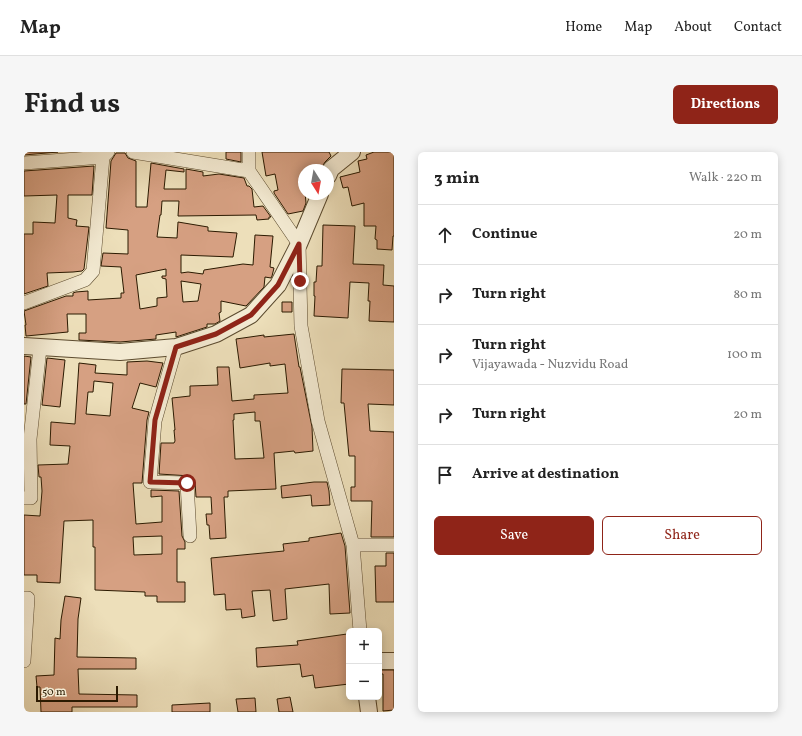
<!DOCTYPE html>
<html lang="en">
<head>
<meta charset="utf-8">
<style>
  body { margin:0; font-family:Vollkorn,serif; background:#f6f6f6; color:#222 }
  .controls { position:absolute; right:12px; bottom:12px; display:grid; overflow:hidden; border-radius:6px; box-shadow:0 2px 10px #0003 }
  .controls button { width:36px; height:36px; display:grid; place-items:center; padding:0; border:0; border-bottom:1px solid #e0e0e0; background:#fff; color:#222; font:20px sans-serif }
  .compass { position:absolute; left:274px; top:12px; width:36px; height:36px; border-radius:50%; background:#fff; box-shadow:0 2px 10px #0003; rotate:169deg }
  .scale { position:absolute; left:12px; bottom:10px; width:82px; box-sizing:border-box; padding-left:4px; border:2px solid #2b1a01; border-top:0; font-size:11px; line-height:14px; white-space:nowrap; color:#2b1a01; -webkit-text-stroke:3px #f3ead2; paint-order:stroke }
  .stop { position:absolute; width:12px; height:12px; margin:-9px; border:3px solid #8f2418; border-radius:50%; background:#fff }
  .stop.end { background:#8f2418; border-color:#fff; box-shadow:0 1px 4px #0008 }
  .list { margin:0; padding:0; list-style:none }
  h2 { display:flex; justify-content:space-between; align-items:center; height:52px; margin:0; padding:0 16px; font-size:17px }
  h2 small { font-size:13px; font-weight:400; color:#767676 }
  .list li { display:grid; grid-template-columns:26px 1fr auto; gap:12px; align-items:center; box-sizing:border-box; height:60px; padding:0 16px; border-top:1px solid #e0e0e0 }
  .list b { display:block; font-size:15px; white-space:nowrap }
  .list p { margin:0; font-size:13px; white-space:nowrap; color:#767676 }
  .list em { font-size:13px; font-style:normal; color:#767676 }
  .actions { display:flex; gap:8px; padding:12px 16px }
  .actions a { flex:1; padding:9px 0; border:1px solid #8f2418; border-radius:6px; text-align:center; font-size:14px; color:#8f2418 }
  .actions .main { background:#8f2418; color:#fff }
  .icon { flex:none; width:22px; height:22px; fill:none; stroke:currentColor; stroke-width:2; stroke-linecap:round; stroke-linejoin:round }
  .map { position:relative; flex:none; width:370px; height:560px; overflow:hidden; border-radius:6px }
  header { display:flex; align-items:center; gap:24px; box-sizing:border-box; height:56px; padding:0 20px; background:#fff; border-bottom:1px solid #e0e0e0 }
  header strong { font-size:19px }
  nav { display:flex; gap:22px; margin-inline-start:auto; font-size:14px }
  .intro { display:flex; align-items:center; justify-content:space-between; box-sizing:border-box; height:96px; padding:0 24px }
  h1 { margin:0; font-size:28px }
  .button { padding:10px 18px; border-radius:6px; background:#8f2418; color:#fff; font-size:14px; font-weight:700 }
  main { display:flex; gap:24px; padding:0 24px }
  aside { flex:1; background:#fff; border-radius:6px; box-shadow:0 2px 10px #0003 }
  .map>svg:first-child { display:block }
  .building { fill:#d6a082; stroke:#2b1a01; fill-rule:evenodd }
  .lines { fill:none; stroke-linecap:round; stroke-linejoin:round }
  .minor-casing { stroke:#5c4b2f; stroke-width:14 }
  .tertiary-casing { stroke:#5c4b2f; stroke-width:18 }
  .minor { stroke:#f3ead2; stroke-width:13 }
  .tertiary { stroke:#f3ead2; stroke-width:16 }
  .route { stroke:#8f2418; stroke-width:5 }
</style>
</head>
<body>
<header>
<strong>Map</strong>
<nav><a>Home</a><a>Map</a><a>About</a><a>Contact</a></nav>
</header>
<div class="intro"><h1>Find us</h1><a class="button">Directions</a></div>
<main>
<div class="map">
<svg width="370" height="560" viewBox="0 0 370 560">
  <rect width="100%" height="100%" fill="#eddfba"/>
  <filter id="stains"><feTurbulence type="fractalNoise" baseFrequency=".005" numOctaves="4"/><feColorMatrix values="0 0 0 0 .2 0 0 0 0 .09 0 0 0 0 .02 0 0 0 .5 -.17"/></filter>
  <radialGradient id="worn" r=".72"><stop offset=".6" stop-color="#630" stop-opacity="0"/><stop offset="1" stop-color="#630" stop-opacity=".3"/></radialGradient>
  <!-- building -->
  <path class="building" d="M0,0h34l-34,3z
    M202,0h15v10l-15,-3z
    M238,0h67l2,4 -6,6 -4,7 -3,1h-15l3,33 -3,8 -15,3 -14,-21v-2l4,-1 -3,-16 -9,2z
    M350,0h20v84h-1l-1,14 -15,-1v-9l-2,-1 1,-13h-12v-23l-12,3 -4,-19 -5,1 -3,-11 20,-5 -2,-11 9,-2 -1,-4z
    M92,1h9l3,5 8,3v46h11l4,-44 33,6v3l-18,-2 -2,19h22v-20l17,3v4l16,-2 25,4 3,8h2l3,3 2,18 9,-1 8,11h-2v2l-12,1 -1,-5 -78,1 1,-15h-17l-1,14h-1l-3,22 20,1 1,-16 30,5v4l29,2 -4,24 -52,-2v18l7,-1 15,2 1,-4 39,-6 10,1 2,-30 18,1 -3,31 4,1 -2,8 -1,2 -6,-1 -1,10 -18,19 -25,-5v11l-2,1 1,8 -5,3h-8v3l-31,10v-5l-20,3v4l-36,3 -41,-2v-7h7v-19h-19l1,18 -42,4 -1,-11h1l-2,-14 42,-15h7v-3l3,-1 12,-1v9l33,-2v-5h3l-3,-26 -20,-1 2,-13 25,1v-24l-22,-2 5,-67zM142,117v7h-4v2l4,1 1,18 -10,1v8l-17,3 -4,-34zM157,129l20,3 -3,17 -15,1z
    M70,14l-2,29h-24v23l9,2 -1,6 13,1 -5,42 -2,2 -9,1 -26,1 1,13 -24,8v-60h9v-12l22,1 2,-28 -33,1v-25z
    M299,73l32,1 -2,38 31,1 -1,20 11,1v36l-25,-1 1,-20h-2l1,-18 -19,-1 -2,36 -34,-2 1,-20h-1v-14h2l1,-16h5z
    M258,150h10v10h-10z
    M270,182l5,33h1l12,60 1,24 -18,2 -1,-2 -20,2 2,36 -48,2v6h-4l2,41 -16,1 -1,-14h-2l-1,-11h6l-1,-17h-15l-1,-15 -4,-6 -32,-2 2,-31h13l1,-2 -1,-11h1l-3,-32 18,-2v-10l28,-1 -1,-18h12l3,34 22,-2v-4l34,-2 -3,-29 -15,2v-3l-30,5 -4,-29 28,-4v2zM231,260v9h5l4,37 -29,1 -2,-39h1v-6z
    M0,204l7,1 -5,47h-2z
    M23,206l18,2 -5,47 -18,-2z
    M123,209l16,2 -7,24 -16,-4 -8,25 17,4 -2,8 -5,63h-9l3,41 26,-2v-26l-11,1v-7l28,1 3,45 3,6v7h-8v33h8v20h-28v-6h-12v-4l-50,-2v-43h-2v-27l-29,1 -4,62 -23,-1v-7h-13v-60l16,1 2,-25 -1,-14h-2l-1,-12 30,-1 2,-18 -20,-1 1,-23 24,2 4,-61 17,2 -1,8 32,2v-13zM70,229l19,2 -3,33 -24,-2 2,-22h5zM138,384v18l-28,1 -1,-18z
    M318,217l52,1v35l-26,-1 2,27 24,1v105h-23l1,-36h-21v-14h4v-31h-6l-5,-53h-3z
    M290,330h13l2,9 1,14 -18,1 -1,-11 -29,3 -1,-12z
    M317,381l4,13 5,67 -20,1 -1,-30 -44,5 2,30 -14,2 -3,-31 -18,1 3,25 -13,2 -1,-9 -15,1 -1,-16 -11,1 -3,-37 73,-7 -1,-7 26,-3v-3z
    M362,401h8v49h-18l-1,-36h11z
    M41,444l16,2 -3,21 -1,38 59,1v11h-58l1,25 58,1v12h-65v5h-31l-1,-25h-3l-1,-11 18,-1 1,-37 5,1 1,-19z
    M323,482l2,14v36l-34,4 -2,-13 -11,2 -2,-13 -43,3 -1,-19 42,-3 -1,-4z
    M356,518h14v40l-11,1v-37h-3z
    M266,545l3,15h-14l-2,-13z
    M231,546l1,14h-18l-2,-13z
    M186,551v9h-38v-7z"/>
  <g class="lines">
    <!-- minor casing -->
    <g class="minor-casing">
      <path id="minor" d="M109,0l116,19 50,73 2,82 17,95 35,124 7,86
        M225,0v19
        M0,11l79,-6 5,-5
        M0,151l61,-23 8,-9 10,-114
        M152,195l-21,74 -5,61 37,1 3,53
        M0,346h7l-1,-59 10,-91
        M329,393h41
        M0,446h4l-4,63"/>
    </g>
    <!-- tertiary casing -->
    <g class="tertiary-casing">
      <path id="tertiary" d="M304,24l3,-7 21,-17
        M0,194l96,6 56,-5 40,-13 35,-19 27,-30 21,-41 21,-50
        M355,509h15
        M343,545l2,15"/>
    </g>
    <!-- minor -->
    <use href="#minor" class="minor"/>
    <!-- tertiary -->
    <use href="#tertiary" class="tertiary"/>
  </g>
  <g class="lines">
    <!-- route -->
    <path class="route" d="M163,331l-37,-1 5,-62 21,-73 40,-13 35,-19 27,-30 21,-41 1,37"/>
  </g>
  <rect width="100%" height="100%" filter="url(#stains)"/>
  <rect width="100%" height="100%" fill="url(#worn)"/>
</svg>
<div class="controls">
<button>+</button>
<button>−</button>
</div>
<svg class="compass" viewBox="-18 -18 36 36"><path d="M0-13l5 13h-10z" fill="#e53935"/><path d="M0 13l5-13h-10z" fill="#767676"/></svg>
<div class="scale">50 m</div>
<div class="stop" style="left:163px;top:331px"></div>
<div class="stop end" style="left:276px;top:129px"></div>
</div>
<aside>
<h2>3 min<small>Walk · 220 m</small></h2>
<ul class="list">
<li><svg class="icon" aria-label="ahead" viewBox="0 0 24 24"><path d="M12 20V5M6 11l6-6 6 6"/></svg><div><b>Continue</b></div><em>20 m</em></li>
<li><svg class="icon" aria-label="right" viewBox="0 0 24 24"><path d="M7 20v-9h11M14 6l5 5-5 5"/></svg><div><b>Turn right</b></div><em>80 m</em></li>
<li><svg class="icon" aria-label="right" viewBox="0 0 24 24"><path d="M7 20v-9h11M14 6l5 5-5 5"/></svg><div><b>Turn right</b><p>Vijayawada - Nuzvidu Road</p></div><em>100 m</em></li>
<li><svg class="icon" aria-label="right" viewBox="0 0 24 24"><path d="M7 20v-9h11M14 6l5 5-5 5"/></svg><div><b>Turn right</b></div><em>20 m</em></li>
<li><svg class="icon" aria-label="arrive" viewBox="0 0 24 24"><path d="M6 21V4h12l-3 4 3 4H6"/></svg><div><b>Arrive at destination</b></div></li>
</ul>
<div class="actions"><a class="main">Save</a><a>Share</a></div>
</aside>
</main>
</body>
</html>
